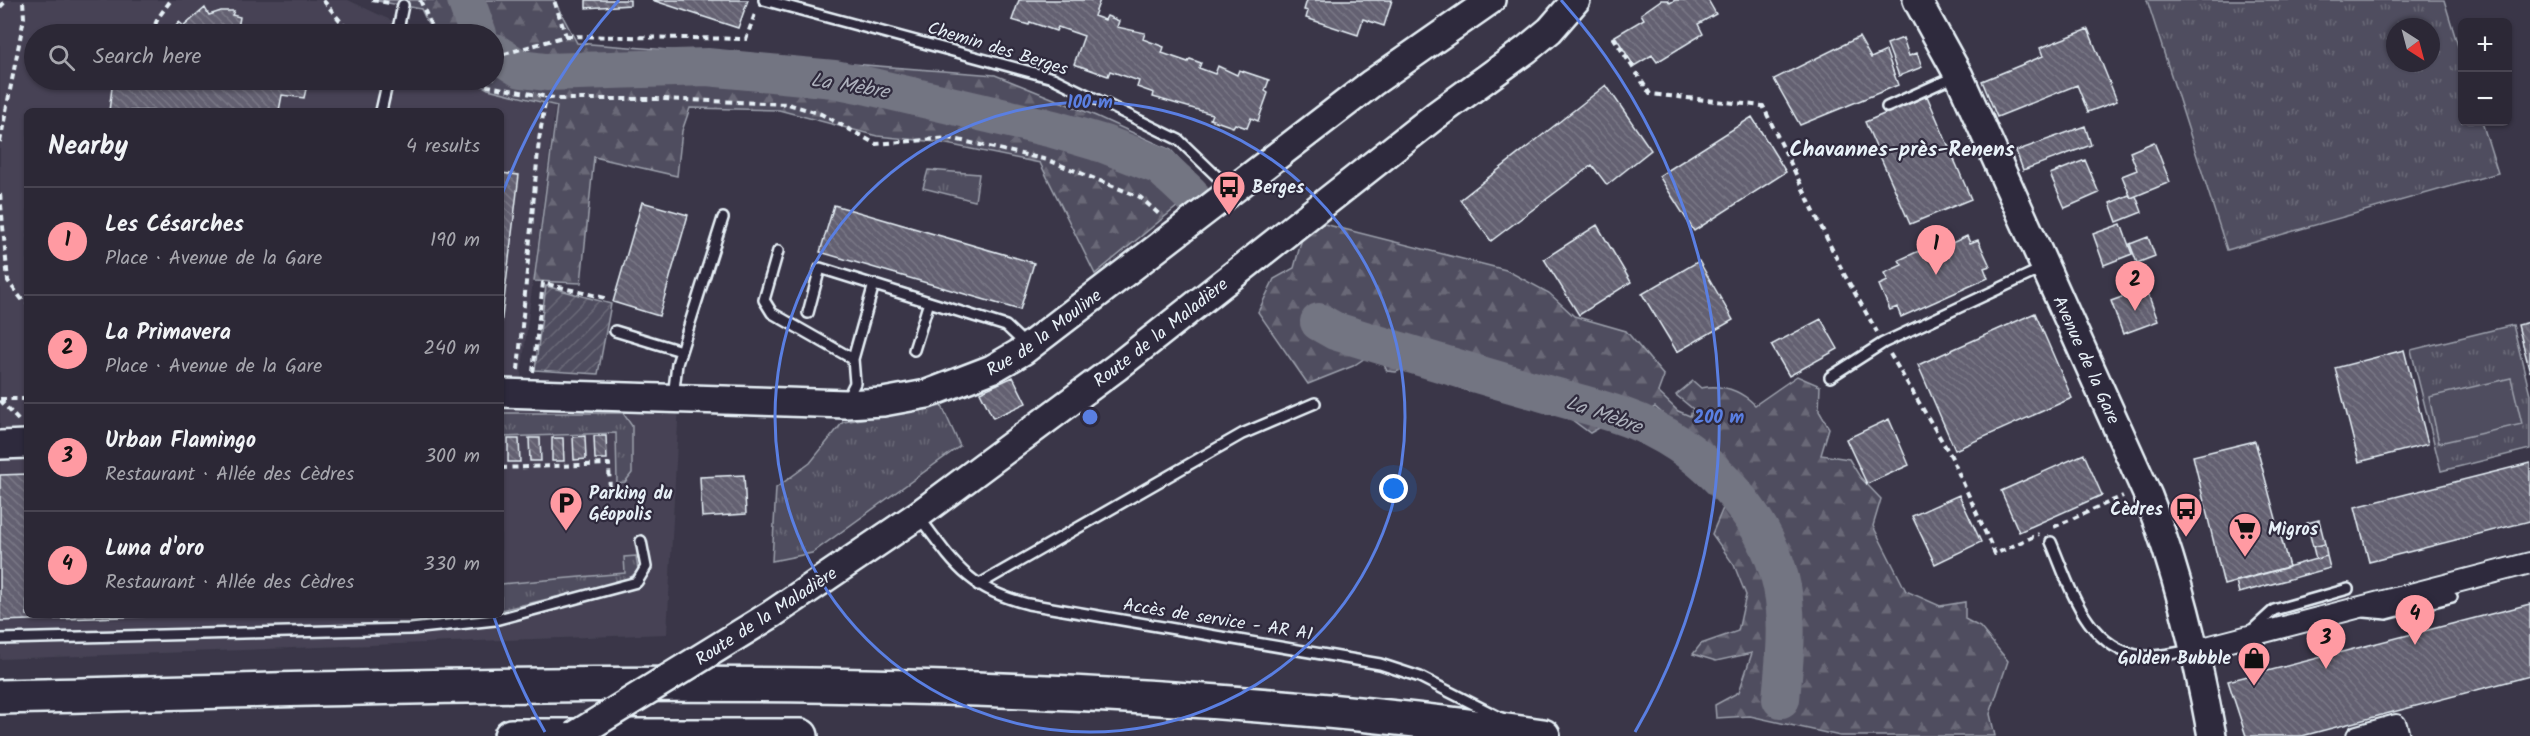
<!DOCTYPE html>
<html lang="en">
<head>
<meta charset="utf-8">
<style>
  body { margin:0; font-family:Kalam,sans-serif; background:#34303e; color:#f1f3f6 }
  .controls { position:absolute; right:18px; top:18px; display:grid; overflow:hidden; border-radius:9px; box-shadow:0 2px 4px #0004 }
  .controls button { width:54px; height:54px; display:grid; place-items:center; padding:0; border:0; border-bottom:2px solid #484451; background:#2c2836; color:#f1f3f6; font:30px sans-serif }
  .compass { position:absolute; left:2386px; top:18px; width:54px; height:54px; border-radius:50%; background:#2c2836; box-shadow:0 2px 4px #0004; rotate:144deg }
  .you { position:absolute; left:1394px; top:489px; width:21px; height:21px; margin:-15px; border:4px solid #fff; border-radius:50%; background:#1a73e8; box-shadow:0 0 0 9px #1a73e833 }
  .badge { display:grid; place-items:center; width:39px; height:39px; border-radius:50%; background:#ff9aa2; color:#111; font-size:20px; font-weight:700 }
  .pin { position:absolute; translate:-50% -50px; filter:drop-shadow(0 2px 3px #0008) }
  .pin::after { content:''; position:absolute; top:32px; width:21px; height:18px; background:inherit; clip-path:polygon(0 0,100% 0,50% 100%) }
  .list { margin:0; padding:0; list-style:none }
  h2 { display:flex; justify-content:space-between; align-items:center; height:78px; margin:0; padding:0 24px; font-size:26px }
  h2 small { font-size:20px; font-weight:400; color:#a6a6ad }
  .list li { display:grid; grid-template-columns:39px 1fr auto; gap:18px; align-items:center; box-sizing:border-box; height:108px; padding:0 24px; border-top:2px solid #484451 }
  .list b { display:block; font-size:22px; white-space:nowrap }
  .list p { margin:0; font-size:20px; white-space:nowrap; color:#a6a6ad }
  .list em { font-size:20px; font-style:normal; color:#a6a6ad }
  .icon { flex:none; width:33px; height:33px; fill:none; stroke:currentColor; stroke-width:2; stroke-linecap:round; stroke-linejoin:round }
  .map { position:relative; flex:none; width:2530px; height:736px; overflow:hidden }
  .search { position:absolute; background:#2c2836; box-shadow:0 2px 4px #0004; left:24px; top:24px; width:480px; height:66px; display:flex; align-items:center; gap:15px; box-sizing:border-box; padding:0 21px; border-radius:33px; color:#a6a6ad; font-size:22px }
  .panel { position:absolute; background:#2c2836; box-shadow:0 2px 4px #0004; left:24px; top:108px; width:480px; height:510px; border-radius:9px }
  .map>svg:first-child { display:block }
  .built { fill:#464354; fill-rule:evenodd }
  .grass { fill:url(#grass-tufts); stroke:#9ca0ac; stroke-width:1.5; fill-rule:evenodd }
  .forest { fill:url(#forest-firs); stroke:#9ca0ac; stroke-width:1.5 }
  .garden { fill:url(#garden-furrows); stroke:#9ca0ac; stroke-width:1.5 }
  .pitch { fill:#504e5f; stroke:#9ca0ac; stroke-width:1.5 }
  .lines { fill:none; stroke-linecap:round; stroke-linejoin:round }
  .river { stroke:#737482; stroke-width:38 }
  .building { fill:url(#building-back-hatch); stroke:#e8f1f8; stroke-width:1.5 }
  .lane-casing { stroke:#e8f1f8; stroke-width:14 }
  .street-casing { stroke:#e8f1f8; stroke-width:24 }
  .secondary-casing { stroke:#e8f1f8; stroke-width:32 }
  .highway-casing { stroke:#e8f1f8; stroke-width:38 }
  .path { stroke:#e8f1f8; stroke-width:4; stroke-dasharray:6 4.5; stroke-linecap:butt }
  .lane { stroke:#2f2a3d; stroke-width:9 }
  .street { stroke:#2f2a3d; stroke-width:20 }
  .secondary { stroke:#2f2a3d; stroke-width:27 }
  .highway { stroke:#2f2a3d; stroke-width:33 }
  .secondary-bridge-casing { stroke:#e8f1f8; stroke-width:32; stroke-linecap:butt }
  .secondary-bridge { stroke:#2f2a3d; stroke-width:27 }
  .ring { fill:none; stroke:#5a7fe2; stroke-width:3 }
  .labels { text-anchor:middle; stroke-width:4.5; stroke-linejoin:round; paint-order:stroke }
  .street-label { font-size:18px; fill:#e8f1f8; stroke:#2f2a3d }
  .poi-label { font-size:18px; font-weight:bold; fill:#e8f1f8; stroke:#2f2a3d; text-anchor:start }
  .water-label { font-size:20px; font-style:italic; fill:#aeb2bd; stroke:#2f2a3d }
  .quarter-label { font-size:21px; font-weight:bold; fill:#e8f1f8; stroke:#2f2a3d }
  .centre { fill:#5a7fe2; stroke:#2f2a3d; stroke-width:3 }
  .ring-label { font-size:18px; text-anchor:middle; font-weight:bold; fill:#5a7fe2; stroke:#2f2a3d; stroke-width:4.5; stroke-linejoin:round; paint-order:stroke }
</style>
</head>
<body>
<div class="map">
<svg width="2530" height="736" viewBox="0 0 2530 736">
  <defs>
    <pattern id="grass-tufts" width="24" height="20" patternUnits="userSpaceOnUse" patternTransform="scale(1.5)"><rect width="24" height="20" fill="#504e5f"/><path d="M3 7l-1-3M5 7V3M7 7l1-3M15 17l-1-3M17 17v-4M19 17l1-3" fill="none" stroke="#696877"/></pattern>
    <pattern id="forest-firs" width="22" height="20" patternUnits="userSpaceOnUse" patternTransform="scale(1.5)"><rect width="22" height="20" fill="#504e5f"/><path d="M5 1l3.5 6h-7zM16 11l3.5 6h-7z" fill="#696877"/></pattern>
    <pattern id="garden-furrows" width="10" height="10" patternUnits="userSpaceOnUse" patternTransform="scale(1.5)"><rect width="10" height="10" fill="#504e5f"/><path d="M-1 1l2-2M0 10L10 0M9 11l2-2" fill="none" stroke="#696877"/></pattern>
    <pattern id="building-back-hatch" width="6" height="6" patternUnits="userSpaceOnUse" patternTransform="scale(1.5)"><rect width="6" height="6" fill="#636171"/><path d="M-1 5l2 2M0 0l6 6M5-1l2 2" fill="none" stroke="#797886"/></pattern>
  </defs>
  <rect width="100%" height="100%" fill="#3a3648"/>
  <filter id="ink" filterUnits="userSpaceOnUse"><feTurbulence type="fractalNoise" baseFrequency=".0167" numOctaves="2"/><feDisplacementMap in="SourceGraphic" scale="12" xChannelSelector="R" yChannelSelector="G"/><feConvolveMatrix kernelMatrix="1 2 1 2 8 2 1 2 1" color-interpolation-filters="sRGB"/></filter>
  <g filter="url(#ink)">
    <!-- built -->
    <path class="built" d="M0,0h348l72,34h-386v46h460v-6l61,33 -36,285 160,12 -12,230 -667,25zM27,111h474v504h-474z"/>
    <!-- grass -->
    <path class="grass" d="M2147,0h297l18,59v63h20l16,51 -271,77zM2395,27h36v36h-36z
      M928,170l51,4 -4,27 -52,-13z
      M2513,325l17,69v55l-89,22 -30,-121z
      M942,406l18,40 -148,107 -40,8 4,-73 34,-25 33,-41z
      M501,413h122l9,13v47l-7,9 -8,1 -1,-50 -115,4z
      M636,556l2,14 -10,10 -127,30v-26l124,-11 -1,-16z"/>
    <!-- forest -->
    <path class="forest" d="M372,0h182l23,43 418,32 101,41 75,34 30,33 -6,9 -100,82 -55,-111 -103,-21 -60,-6 -98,-26 -89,-2 -8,23 -5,45 -83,-19 -13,126 -47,-2 23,-175 -69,-17 -16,-9h22v-46h-61l-12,-25z
      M1320,223l186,47 43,23 25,23 52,15 38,45 -6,16 20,19 12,5 3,-7 -17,-14 17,-14 8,7c22,-4 39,2 54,17l42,-29 23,10 -1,25 10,17 -8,27 28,4 11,18 21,22 -8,27 33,65 34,15 25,-4v17l15,8 28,34 -18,53 5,22h-155l-90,-20 -34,2 -1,-13 24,-13 13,-39 -36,8 -23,-7 8,-10 37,-13 8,-36 -12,-30 -22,-31 20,-47 -30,-39 -47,-41 -27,16 -22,-9 -5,13 -11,6 -19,-14 -1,-13 -34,-4 -5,-9 -51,-14 -12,12 -61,-24 -11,5 -9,-1 -10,-21 -24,16 -45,18 -50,-72 16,-33 20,-11 10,-37z"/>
    <!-- garden -->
    <path class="garden" d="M546,286l65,18 -13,70 -63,-4z"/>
    <!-- pitch -->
    <path class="pitch" d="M2511,378l11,46 -83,19 -10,-46z"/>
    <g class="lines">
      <!-- river -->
      <path class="river" d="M466,0l12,34
        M494,52l27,17 25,3 161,-5 127,12 30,6 189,44 51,15 56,22 30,28
        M1319,322l16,9c68,21 136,42 205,61 33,10 68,17 100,31 69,30 134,99 144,176 4,34 0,67 -3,100"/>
    </g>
    <!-- building -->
    <path class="building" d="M586,0h44v5l-44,3z
      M652,0h96l-10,28z
      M1019,0h81l-6,16 11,4 2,-4 12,5 -2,6 28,6 -2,6 21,8 -2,6 26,9 2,-3 11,4 -2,5 16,6 3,-8 19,9 2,-5 30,10 -4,11 3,2 -10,28 -7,-3 -4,10 -12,-4 -2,3 -23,-8 2,-5 -59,-17 1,-4 -17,-6 2,-6 -29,-10 -2,5 -34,-12 10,-28 -26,-9 -2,4 -26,-9 -1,3 -17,-5z
      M1307,0h85l-8,26 -21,-7 -5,16 -52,-17 2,-7 -4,-1z
      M1661,0h7l2,3 5,-3h33l8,14 -18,10 5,10 -46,28 -5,-7 -18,11 -19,-30 29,-17 -3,-5z
      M205,8l4,7 12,-4h13l-2,4 8,2 -3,17h-67l9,-12 5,4z
      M2088,29l29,72 -29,11 -11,-27 -80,32 -15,-36 61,-25 -3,-8z
      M1859,37l12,21 15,-7 12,34 -98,40 -26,-46z
      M1903,38l6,18 8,-3 5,14 -23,9 -12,-32z
      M113,80h186l-2,7 9,2 -2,9 -22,-3 -3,16h-170z
      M1606,85l45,65 -44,35 -15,-20 -101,76 -31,-41z
      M1927,96l44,103 -61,25 -45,-102z
      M1752,117l34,55 -92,59 -35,-55z
      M2085,126l6,19 -68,25 -7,-19z
      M2154,142l16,40 -39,16 -9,-22 15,-6 -7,-18z
      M2085,160l14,33 -34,15 -15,-34z
      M501,173l18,2 -18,151z
      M2129,195l2,3 5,-2 6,16 -25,10 -7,-19z
      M642,202l46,13 -29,101 -46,-14z
      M834,205l200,58 -14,47 -200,-58z
      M2121,224l11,30 -28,11 -11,-31z
      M1597,225l34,57 -52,33 -35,-56z
      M1967,236l3,7 8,-3 12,26 -6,2 4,10 -87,39 -4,-10 -7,3 -11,-25 9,-4 -4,-8 18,-8 -3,-5 48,-22 3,6z
      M2148,237l7,19 -18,7 -7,-19z
      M1699,261l34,59 -56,32 -35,-58z
      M2144,283l14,38 -35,13 -12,-33 22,-8 -2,-5z
      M2035,313l37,85 -117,52 -37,-85z
      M1821,319l17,30 -49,27 -18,-31z
      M2530,322v50l-12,-47z
      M2404,350l24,94 -69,18 -24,-94z
      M1013,377l13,26 -33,15 -13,-26z
      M1889,419l20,46 -42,19 -21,-45z
      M585,436l1,23 -12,1 -1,-23z
      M594,436h12l1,23h-12z
      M529,438h11l1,23h-11z
      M552,438h11l1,23h-12z
      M508,439h11l1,23h-12z
      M2255,441l34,126 -65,18 -31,-129z
      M2084,454l18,41 -83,37 -18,-41z
      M2530,463v58l-161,41 -14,-55z
      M27,474v141h158l-185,6v-146z
      M744,475l2,39 -44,3 -2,-40z
      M1959,495l22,47 -46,22 -23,-48z
      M2319,520l6,24 -12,3 -6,-24z
      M2325,544l2,12 -11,3 -3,-12z
      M2327,556l3,12 -91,25 -3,-12z
      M2530,604v72l-228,60h-56l-18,-55z"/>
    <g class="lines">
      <!-- lane casing -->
      <g class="lane-casing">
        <path id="lane" d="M764,0l289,78 126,62 51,49
          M251,31l36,3
          M397,34l6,-29
          M1887,107l69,-31
          M381,111l7,-31
          M778,251l-14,49 8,13 81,46 2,24 -8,16
          M929,302l77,24 20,19
          M808,313l12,-45 109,34 -15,48
          M615,331l66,20
          M853,359l21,-75
          M1830,377l53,-34 158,-74
          M673,397l4,-33 46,-146
          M919,517c35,47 49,72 109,87l352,60 40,13 83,42
          M2051,542c19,44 35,107 91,114 15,2 35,-4 51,-6
          M978,585l264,-151 73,-31
          M2365,612l22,2 65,-17
          M2251,631l23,-21 74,-21
          M0,639l411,-10 84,-9 142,-38 9,-15 -5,-26"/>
      </g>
      <!-- street casing -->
      <g class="street-casing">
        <path id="street" d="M2195,650l335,-87
          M2357,736l39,-11 3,11"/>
      </g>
      <!-- secondary casing -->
      <g class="secondary-casing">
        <g id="secondary">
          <path id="s1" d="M1917,0l42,76 189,420c30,78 49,158 64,240"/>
          <path id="s2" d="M501,393l345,11 37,-2 44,-8 65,-25 31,-18 349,-268 119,-83"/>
          <path d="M0,445l27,-1"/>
          <path id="s3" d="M772,614l146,-99 199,-148 318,-251 92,-67 23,-19 26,-30"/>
        </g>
      </g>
      <!-- highway casing -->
      <g class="highway-casing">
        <path id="highway" d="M0,697c514,-13 1032,-33 1543,39
          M511,736h290"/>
      </g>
      <!-- path -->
      <path class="path" d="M323,0l28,34
        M372,0l18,3
        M420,0l15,34
        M0,7l7,-7
        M151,34l7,-16 13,-18
        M566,36l180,3 10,-28
        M1613,37l37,57 113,12 81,168 33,58
        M494,57l72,-21 -12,-36
        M477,80l11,6 71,13h102l127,5 33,10 55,30 73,-6 99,22 92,37 21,19
        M0,142l24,-124 -1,-18
        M0,194l8,87 15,20 4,1
        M1890,354l61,102 44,98 44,-20
        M518,370l21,-230 7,-43
        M533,372l10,-89 62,15
        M0,399h27
        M0,400l20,22
        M501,468l108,-4 1,29
        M2054,527l69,-31"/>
      <!-- lane -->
      <use href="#lane" class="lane"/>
      <!-- street -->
      <use href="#street" class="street"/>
      <!-- secondary -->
      <use href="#secondary" class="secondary"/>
      <!-- highway -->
      <use href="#highway" class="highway"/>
      <!-- secondary-bridge casing -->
      <g class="secondary-bridge-casing">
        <path id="secondary-bridge" d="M574,736l198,-122"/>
      </g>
      <!-- secondary-bridge -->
      <use href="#secondary-bridge" class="secondary-bridge"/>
    </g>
  </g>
  <!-- distance rings -->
  <g class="ring">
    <circle cx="1090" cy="417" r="315"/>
    <path d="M545 732A629 629 0 0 1 494 617M503 192A629 629 0 0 1 619 0M1561 0A629 629 0 0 1 1635 732"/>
  </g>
  <!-- icons -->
  <defs>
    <g id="bus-pin" transform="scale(1.725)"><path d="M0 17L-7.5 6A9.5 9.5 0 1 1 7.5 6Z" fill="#ff9aa2" stroke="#2f2a3d"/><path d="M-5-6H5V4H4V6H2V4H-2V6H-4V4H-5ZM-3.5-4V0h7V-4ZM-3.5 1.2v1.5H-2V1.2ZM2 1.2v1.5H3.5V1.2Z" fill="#111"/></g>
    <g id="parking-pin" transform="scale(1.725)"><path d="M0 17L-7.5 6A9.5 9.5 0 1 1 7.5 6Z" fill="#ff9aa2" stroke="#2f2a3d"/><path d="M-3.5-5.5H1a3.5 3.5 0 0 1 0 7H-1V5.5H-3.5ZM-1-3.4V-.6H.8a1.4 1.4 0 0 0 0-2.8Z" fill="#111"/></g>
    <g id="supermarket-pin" transform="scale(1.725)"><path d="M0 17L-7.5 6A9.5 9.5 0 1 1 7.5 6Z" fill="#ff9aa2" stroke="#2f2a3d"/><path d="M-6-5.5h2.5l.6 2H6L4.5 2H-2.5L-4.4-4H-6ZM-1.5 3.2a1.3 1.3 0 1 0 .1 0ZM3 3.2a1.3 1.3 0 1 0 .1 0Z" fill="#111"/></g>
    <g id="shop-pin" transform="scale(1.725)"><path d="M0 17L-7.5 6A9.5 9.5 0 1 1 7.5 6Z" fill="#ff9aa2" stroke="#2f2a3d"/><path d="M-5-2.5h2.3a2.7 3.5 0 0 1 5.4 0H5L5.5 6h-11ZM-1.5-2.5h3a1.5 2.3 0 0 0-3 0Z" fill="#111"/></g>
  </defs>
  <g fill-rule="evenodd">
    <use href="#bus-pin" x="1229" y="187"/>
    <use href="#parking-pin" x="566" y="503"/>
    <use href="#bus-pin" x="2186" y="509"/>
    <use href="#supermarket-pin" x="2245" y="529"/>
    <use href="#shop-pin" x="2254" y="658"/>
  </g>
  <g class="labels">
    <!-- street labels -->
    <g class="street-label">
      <text transform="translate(998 48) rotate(17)" y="6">Chemin des Berges</text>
      <text dy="6" stroke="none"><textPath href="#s2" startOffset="560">Rue de la Mouline</textPath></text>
      <text dy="6" stroke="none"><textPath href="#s3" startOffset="480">Route de la Maladière</textPath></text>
      <text dy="6" stroke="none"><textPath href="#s1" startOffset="398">Avenue de la Gare</textPath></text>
      <text transform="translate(766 616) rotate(-33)" y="6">Route de la Maladière</text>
      <text transform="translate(1218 619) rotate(9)" y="6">Accès de service - AR A1</text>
    </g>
    <!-- poi labels -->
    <g class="poi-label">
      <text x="1252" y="193">Berges</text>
      <text x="589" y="499">Parking du<tspan x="589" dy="21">Géopolis</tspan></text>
      <text x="2163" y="515" text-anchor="end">Cèdres</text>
      <text x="2268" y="535">Migros</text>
      <text x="2231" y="664" text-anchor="end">Golden Bubble</text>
    </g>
    <!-- water labels -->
    <g class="water-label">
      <text transform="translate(850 85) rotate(9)" y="7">La Mèbre</text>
      <text transform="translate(1604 414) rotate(19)" y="7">La Mèbre</text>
    </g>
    <!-- quarter labels -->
    <g class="quarter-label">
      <text x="1902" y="156">Chavannes-près-Renens</text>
    </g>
  </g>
  <circle cx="1090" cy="417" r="9" class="centre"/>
  <g class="ring-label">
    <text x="1090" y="108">100 m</text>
    <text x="1719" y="423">200 m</text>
  </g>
</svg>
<div class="controls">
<button>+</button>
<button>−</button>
</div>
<svg class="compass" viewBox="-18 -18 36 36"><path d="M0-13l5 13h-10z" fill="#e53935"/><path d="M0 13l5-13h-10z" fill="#a6a6ad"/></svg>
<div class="you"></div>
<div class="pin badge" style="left:1936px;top:275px">1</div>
<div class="pin badge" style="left:2135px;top:311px">2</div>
<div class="pin badge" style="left:2326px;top:669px">3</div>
<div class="pin badge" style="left:2415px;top:645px">4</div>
<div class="search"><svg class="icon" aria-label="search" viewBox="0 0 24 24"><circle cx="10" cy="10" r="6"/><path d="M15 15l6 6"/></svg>Search here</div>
<section class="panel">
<h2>Nearby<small>4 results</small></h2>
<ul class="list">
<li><span class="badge">1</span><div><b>Les Césarches</b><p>Place · Avenue de la Gare</p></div><em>190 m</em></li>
<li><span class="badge">2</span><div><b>La Primavera</b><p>Place · Avenue de la Gare</p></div><em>240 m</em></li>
<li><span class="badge">3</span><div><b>Urban Flamingo</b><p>Restaurant · Allée des Cèdres</p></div><em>300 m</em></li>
<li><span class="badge">4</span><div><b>Luna d'oro</b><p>Restaurant · Allée des Cèdres</p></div><em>330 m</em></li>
</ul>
</section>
</div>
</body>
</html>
